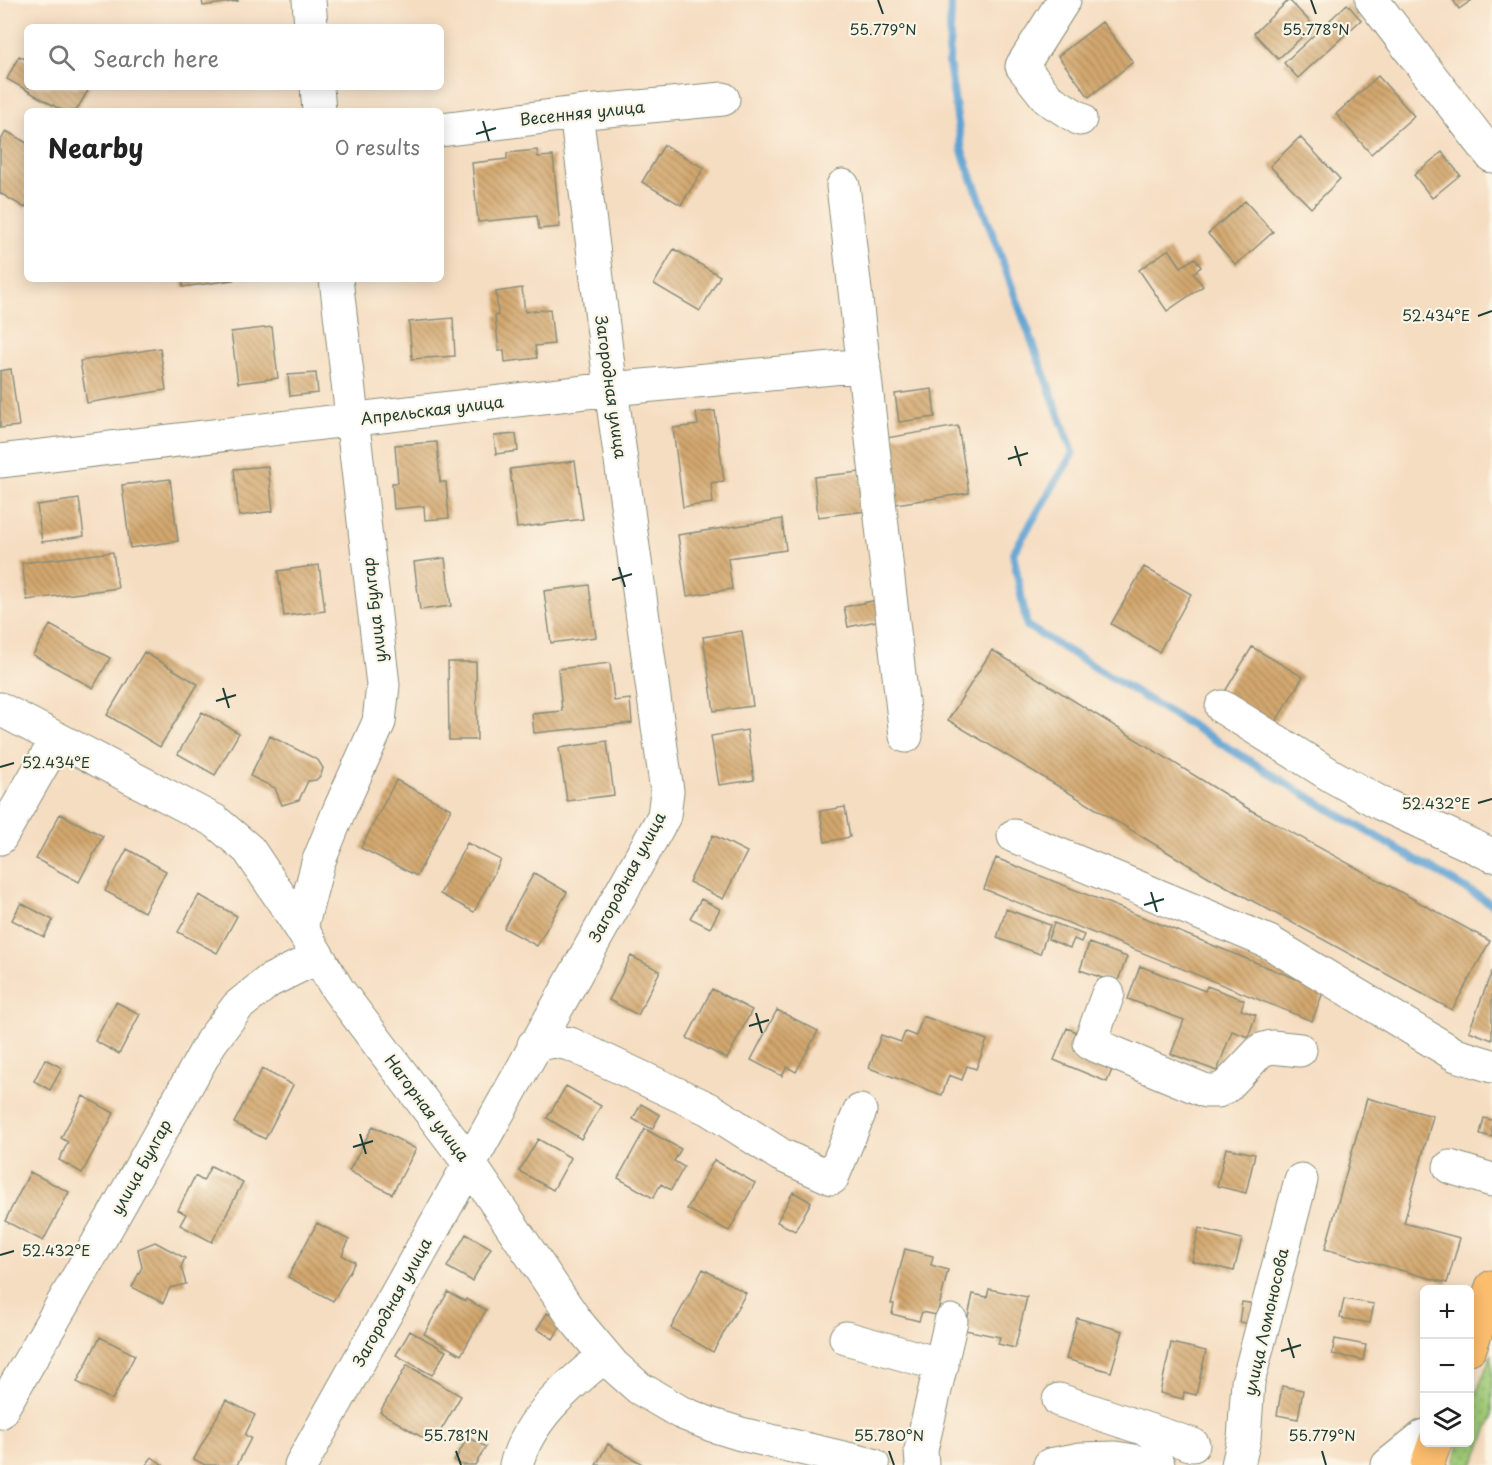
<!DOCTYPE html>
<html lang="en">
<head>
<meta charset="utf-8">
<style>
  body { margin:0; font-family:"Playpen Sans",sans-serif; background:#f2f2f2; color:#222 }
  .controls { position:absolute; right:18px; bottom:18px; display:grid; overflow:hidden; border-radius:9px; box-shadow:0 3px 15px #0003 }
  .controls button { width:54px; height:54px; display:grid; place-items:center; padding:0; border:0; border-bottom:2px solid #e0e0e0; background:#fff; color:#222; font:30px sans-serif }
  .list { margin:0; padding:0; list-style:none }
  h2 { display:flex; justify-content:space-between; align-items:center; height:78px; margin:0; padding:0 24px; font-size:26px }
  h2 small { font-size:20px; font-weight:400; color:#767676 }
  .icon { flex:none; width:33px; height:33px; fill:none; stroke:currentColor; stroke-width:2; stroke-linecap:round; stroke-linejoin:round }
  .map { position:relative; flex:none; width:1492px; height:1465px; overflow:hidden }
  .search { position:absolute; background:#fff; box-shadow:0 3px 15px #0003; left:24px; top:24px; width:420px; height:66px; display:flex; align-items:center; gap:15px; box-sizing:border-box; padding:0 21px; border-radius:9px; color:#767676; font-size:22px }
  .panel { position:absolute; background:#fff; box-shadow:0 3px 15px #0003; left:24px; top:108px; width:420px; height:174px; border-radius:9px }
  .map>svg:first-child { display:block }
  .green { fill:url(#green-dots); stroke:#608456; stroke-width:1.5 }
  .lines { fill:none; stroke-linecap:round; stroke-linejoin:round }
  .stream { stroke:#5ea2d3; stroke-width:8 }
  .building { fill:url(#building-back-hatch) }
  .minor-casing { stroke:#8a8d7a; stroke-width:35 }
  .major-casing { stroke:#8a8d7a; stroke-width:35 }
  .minor { stroke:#fff; stroke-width:33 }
  .major { stroke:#fbbd6e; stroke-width:33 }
  .ticks { fill:none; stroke:#1f3d34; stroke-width:2 }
  .labels { text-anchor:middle; stroke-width:4.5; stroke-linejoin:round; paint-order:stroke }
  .street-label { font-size:16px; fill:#1f3d34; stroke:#fcf5e5 }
  .ticks-label { font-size:15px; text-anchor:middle; fill:#1f3d34; stroke:#fcf5e5; stroke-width:4.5; stroke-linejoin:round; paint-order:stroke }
</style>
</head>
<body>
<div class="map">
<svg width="1492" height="1465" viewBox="0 0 1492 1465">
  <defs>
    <pattern id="green-dots" width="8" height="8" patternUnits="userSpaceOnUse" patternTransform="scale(1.5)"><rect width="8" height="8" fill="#a1cc78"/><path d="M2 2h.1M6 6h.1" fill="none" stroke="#83a763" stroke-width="1.8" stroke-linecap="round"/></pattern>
    <pattern id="building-back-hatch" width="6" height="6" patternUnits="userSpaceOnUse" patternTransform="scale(1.5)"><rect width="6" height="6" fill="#d3a76e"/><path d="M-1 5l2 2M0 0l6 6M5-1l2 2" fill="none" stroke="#ab895b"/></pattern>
  </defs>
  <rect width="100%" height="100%" fill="#fcf5e5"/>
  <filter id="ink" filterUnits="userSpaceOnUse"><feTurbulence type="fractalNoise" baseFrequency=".0167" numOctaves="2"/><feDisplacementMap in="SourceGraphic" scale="12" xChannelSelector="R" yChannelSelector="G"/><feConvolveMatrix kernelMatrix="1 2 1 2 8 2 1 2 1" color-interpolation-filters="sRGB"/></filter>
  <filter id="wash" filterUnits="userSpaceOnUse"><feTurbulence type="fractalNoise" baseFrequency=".008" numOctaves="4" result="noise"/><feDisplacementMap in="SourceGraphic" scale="24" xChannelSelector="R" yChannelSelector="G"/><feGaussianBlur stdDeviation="1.35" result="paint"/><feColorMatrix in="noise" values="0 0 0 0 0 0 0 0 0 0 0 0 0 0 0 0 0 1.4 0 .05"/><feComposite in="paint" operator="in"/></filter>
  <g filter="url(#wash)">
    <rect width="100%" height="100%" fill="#f5ddc1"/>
    <!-- green -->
    <path class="green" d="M1492,1353v65l-19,47h-19l5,-22 11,-1v-32z"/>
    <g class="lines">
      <!-- stream -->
      <path class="stream" d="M951,0l-2,63 13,88 111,302 -60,100 14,73 307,186 158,92"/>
    </g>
    <g id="blocks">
      <!-- building -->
      <path class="building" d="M202,0h36v1l-35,5z
        M1289,0l25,26 -36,33 -24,-26z
        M1453,0h19l-13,9z
        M1347,4l14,16 -63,58 -14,-15z
        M1102,22l31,40 -44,35 -31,-41z
        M19,56l8,4v27h63l-14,24h-13l-56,-32z
        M1378,76l36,40 -43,38 -35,-40z
        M6,131l21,12v61l-2,4 -25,-15v-51z
        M1300,137l40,42 -29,29 -41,-42z
        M664,145l40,23 -23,37 -39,-23z
        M537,150l1,7 15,-1 7,71 -21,2 -2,-13 -59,6 -6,-59 35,-4v-6z
        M1442,152l18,23 -28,23 -18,-23z
        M1245,201l28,31 -37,33 -28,-31z
        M674,249l46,27 -20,35 -46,-27z
        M1169,249l12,18 14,-9 6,9 -8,6 10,13 -36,25 -28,-41z
        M182,279h50l1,1 -50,7z
        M522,288l3,24 25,-3 4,35 -19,2 2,12 -32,4 -1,-12 -5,1 -4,-35 3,-1 -2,-23z
        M453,318l2,38 -43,3 -3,-37z
        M272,327l6,51 -40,5 -7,-51z
        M160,348l6,42 -79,13 -7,-42z
        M11,369l8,57 -19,2v-57z
        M316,373l2,20 -28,3 -2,-21z
        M932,389l3,28 -36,5 -4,-28z
        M715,411l9,70 -13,2 2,20 -30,4 -10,-79 25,-3 -2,-12z
        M958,426l11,67 -73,11 -10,-66z
        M516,434l2,17 -22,3 -2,-18z
        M437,442l3,40h6l3,36 -24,2 -1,-14 -30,3 -2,-26h6l-3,-38z
        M575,461l8,58 -66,9 -7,-59z
        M268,466l5,45 -34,5 -5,-47z
        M860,472l6,39 -48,6 -4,-40z
        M170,479l8,62 -48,7 -8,-63z
        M79,499l5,37 -42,6 -5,-37z
        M782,519l4,31 -58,8 4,31 -45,7 -9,-61z
        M113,552l5,36 -91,12 -5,-37z
        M445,558l6,48 -31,4 -6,-48z
        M319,565l6,46 -41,5 -6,-45z
        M1144,567l47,27 -32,58 -48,-28z
        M589,585l7,52 -45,6 -7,-52z
        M877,600l4,20 -33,7 -4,-20z
        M50,625l60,33 -17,30 -60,-33z
        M742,631l11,75 -39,5 -11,-74z
        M1252,647l51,30 -28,46 -51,-30z
        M992,650l255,158 243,133 -38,69 -243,-133 -261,-157z
        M144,652l54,32 -38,63 -53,-32z
        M448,662h28l1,78h-28z
        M610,663l4,38 16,-2 2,24 -98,10 -2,-19 30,-3 -4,-42z
        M202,712l37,21 -24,42 -37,-21z
        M747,730l7,50 -35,5 -8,-49z
        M270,736l48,24 5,8 -2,7 -5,5 -8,1 -9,19 -17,5 -7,-17 -25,-12z
        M607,741l7,54 -47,6 -8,-53z
        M396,780l55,29 -34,67 -56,-28z
        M845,807l5,30 -25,5 -5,-31z
        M60,814l43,22 -24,46 -43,-23z
        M713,835l34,17 -24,47 -34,-17z
        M467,843l34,17 -27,52 -34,-18z
        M127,849l39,22 -22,41 -39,-21z
        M996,858l328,132 -12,31 -328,-132z
        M534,873l33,19 -30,54 -33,-18z
        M199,895l38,21 -20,37 -39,-21z
        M701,899l19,10 -10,19 -20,-10z
        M21,903l32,17 -9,17 -32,-17z
        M1006,909l44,16 -10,29 -43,-16z
        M1054,923l30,12 -3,7 -7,-3 -4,9 -22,-9z
        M1089,943l38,14 -10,26 -37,-13z
        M631,956l29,15 -22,44 -29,-15z
        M1140,966l65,25 2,-5 37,14 -3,10 15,5 -8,22 -16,-6 -15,40 -46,-17 13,-34 -56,-21z
        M1492,971v69l-23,-9z
        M712,989l40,21 -25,49 -40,-21z
        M116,1002l24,12 -21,40 -24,-13z
        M777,1010l41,21 -22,41 -9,-5 -5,9 -31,-16z
        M923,1016l64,24 -11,29 -9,-3 -5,14 -13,-5 -7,20 -73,-27 12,-33 20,7 4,-10 11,4z
        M1067,1028l12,5 36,29 -8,20 -53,-22z
        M45,1059l17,9 -12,22 -16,-9z
        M262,1069l31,16 -28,54 -31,-16z
        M566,1086l35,20 -20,33 -34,-21z
        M83,1096l31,17 -32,60 -23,-13 9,-18 -7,-4z
        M1367,1098l66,18 -29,107 56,15 -13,45 -122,-34z
        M641,1104l19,11 -8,14 -19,-10z
        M1484,1118l8,2v17l-12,-3z
        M373,1126l43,23 -24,45 -43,-23z
        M645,1129l36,20 -7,12 10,6 -13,23 -10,-6 -8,14 -35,-20z
        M538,1139l33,19 -18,32 -34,-19z
        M1226,1148l29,6 -9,39 -29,-7z
        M714,1160l41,23 -26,48 -42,-22z
        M211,1166l32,16 -31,60 -32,-17 6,-11 -8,-4 17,-34 8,5z
        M30,1172l39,20 -26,49 -38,-20z
        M793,1192l18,10 -16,29 -18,-9z
        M317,1223l32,17 -7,15 13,7 -22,39 -45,-24z
        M1199,1228l43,11 -8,32 -42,-10z
        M466,1234l25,14 -19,33 -25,-14z
        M155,1242l30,16 -4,9 5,17 -16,4 -7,15 -31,-16 10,-20 -4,-18z
        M905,1249l28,7 -2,9 17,5 -11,45 -15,-3 -3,9 -27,-7 2,-10h-3z
        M703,1269l43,24 -33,59 -42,-24z
        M989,1289l38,8 -12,51 -17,-4 2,-7 -35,-7 8,-36 14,3z
        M448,1292l17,9 1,-2 20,11 -25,45 -37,-21z
        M1344,1299l30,5 -4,19 -30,-5z
        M1242,1302l13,2 -3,20 -13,-2z
        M547,1313l16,10 -10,16 -16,-10z
        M1077,1318l46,13 -12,41 -45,-13z
        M410,1331l36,20 -14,24 -36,-20z
        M100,1337l35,18 -23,45 -35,-18z
        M1335,1339l31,6 -3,15 -31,-6z
        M1171,1343l35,8 -10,44 -12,-3 -1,7 -23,-6z
        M407,1365l54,31 -28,48 -53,-32z
        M1282,1386l21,4 -5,29 -21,-4z
        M226,1400l29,15 -10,20 6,3 -14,27h-32l-11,-6z
        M468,1437l18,10 -11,18h-13l-8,-4z
        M608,1444l36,21h-48z
        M152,1457l11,8h-17z"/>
    </g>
  </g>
  <g filter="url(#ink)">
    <use href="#blocks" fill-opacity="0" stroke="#8a8d7a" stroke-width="1.5"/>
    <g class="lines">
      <!-- minor casing -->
      <g class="minor-casing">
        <path id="minor" d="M309,0l2,27
          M1064,0l-42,66 26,33 32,20
          M1372,0l120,156
          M317,87l2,24
          M441,130l135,-17 147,-14
          M843,186l63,550
          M0,461l611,-72 253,-24
          M1222,707l110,69 50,28 110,51
          M0,709l215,112 34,29 52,78 37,62 131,173 107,158 37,44 26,23 41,24 32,13 29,9 132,31
          M1014,836l255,106 187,113 36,11
          M0,838l57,-99
          M301,928l17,-65 21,-52 40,-89 4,-37 -47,-406
          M1108,994l-18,49 116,48h12l9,-5 34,-36 11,-3 28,3
          M534,1045l20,-4 16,3 139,65 72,46 51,23 28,-67
          M1450,1167l42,13
          M846,1338l96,27
          M1059,1400l134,45
          M0,1412l114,-197 97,-173 27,-36 31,-25 49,-24
          M301,1465l363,-649 3,-25 -56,-402 -35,-276
          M516,1465c13,-47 52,-79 88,-109
          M922,1465l-1,-15 30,-129
          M1050,1465l31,-6 35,-1 42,7
          M1238,1465l6,-26 4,-57 53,-202
          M1388,1465l36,-29"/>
      </g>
      <!-- major casing -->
      <g class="major-casing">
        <path id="major" d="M1470,1348l22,-61
          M1427,1465l8,-23"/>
      </g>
      <!-- minor -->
      <use href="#minor" class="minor"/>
      <!-- major -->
      <use href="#major" class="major"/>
    </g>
  </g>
  <!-- ticks -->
  <path class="ticks" d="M878,0l5,14M1311,0l5,14M483,121l6,20M476,134l20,-6M1478,316l14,-5M1015,446l6,20M1008,459l20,-6M619,567l6,20M612,580l20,-6M223,688l6,20M216,701l20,-6M0,767l14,-4M1478,803l14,-4M1151,892l6,20M1144,905l20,-6M756,1013l6,20M749,1026l20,-6M360,1134l6,20M353,1147l20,-6M0,1255l14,-4M1288,1338l6,20M1281,1351l20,-6M456,1451l5,14M889,1451l5,14M1322,1451l4,14"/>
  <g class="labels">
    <!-- street labels -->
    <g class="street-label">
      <text transform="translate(582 113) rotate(-6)" y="6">Весенняя улица</text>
      <text transform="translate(611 387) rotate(82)" y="6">Загородная улица</text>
      <text transform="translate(432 410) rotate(-7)" y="6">Апрельская улица</text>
      <text transform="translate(374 610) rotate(-97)" y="6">улица Булгар</text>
      <text transform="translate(627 877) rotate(-62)" y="6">Загородная улица</text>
      <text transform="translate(427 1108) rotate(53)" y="6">Нагорная улица</text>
      <text transform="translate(141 1167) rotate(-61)" y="6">улица Булгар</text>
      <text transform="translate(392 1302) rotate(-61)" y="6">Загородная улица</text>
      <text transform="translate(1266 1322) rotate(-77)" y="6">улица Ломоносова</text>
    </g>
  </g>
  <g class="ticks-label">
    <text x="883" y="35">55.779°N</text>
    <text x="1316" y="35">55.778°N</text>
    <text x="1436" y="321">52.434°E</text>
    <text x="56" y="768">52.434°E</text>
    <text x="1436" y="809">52.432°E</text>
    <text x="56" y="1256">52.432°E</text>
    <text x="456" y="1441">55.781°N</text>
    <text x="889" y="1441">55.780°N</text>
    <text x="1322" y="1441">55.779°N</text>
  </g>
</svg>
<div class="controls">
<button>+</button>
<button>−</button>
<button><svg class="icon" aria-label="layers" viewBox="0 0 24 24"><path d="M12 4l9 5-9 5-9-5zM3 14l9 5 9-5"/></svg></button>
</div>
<div class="search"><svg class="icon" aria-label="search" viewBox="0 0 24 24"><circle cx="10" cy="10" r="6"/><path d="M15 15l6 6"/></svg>Search here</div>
<section class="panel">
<h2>Nearby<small>0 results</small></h2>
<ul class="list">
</ul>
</section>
</div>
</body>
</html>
